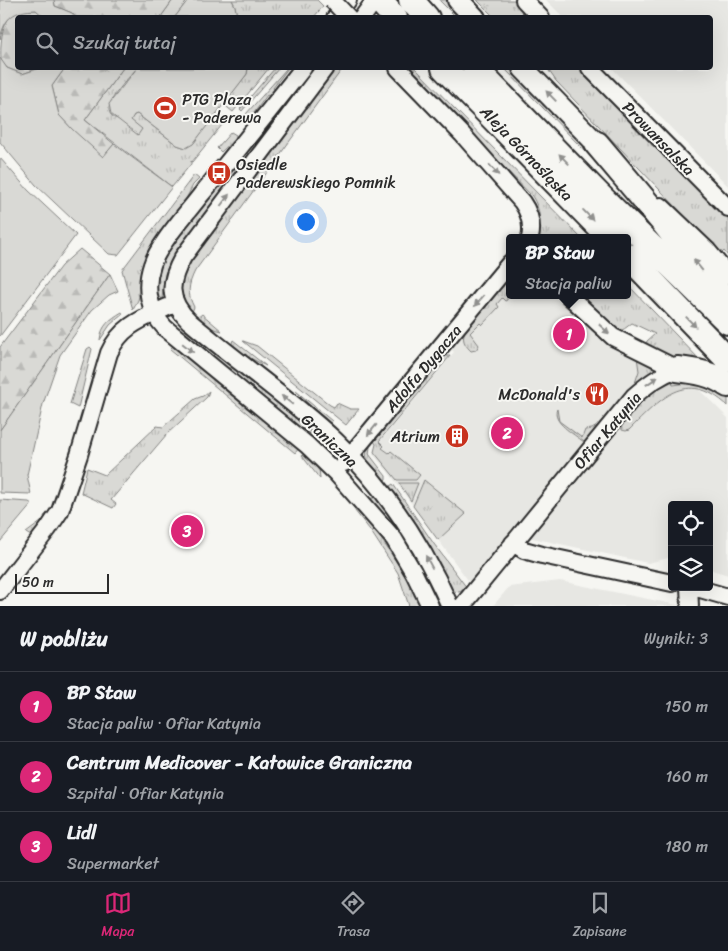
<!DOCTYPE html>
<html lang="pl">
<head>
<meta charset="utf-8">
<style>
  body { margin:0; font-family:Sriracha,sans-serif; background:#242831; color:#f1f3f6 }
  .controls { position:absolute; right:15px; bottom:15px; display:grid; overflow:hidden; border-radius:5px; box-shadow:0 5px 20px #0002 }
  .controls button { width:45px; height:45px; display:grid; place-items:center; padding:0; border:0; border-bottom:1px solid #363941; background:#171b24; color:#f1f3f6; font:25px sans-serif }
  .scale { position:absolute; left:15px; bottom:12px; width:94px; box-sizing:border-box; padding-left:5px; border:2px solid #2b2b2b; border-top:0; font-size:14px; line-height:18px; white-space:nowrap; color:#2b2b2b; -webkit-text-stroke:4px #f6f6f2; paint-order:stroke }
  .you { position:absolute; left:305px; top:221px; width:18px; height:18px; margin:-12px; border:4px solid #fff; border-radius:50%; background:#1a73e8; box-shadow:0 0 0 8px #1a73e833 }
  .badge { display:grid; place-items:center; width:32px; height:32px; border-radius:50%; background:#db2777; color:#fff; font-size:16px; font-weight:700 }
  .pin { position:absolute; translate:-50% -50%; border:2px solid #fff; box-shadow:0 1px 5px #0006 }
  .popup { position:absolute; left:506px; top:234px; width:125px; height:65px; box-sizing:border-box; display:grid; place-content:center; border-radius:5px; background:#171b24; filter:drop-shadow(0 1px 4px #0005); font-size:16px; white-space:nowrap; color:#9ea1a6 }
  .popup b { font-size:19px; color:#f1f3f6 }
  .popup::after { content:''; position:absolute; left:50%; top:100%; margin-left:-10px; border:10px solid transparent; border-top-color:#171b24 }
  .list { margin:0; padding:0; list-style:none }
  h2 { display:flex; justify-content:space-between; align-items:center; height:65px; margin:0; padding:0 20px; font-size:21px }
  h2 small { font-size:16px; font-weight:400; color:#9ea1a6 }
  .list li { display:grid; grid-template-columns:32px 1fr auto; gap:15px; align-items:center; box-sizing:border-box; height:70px; padding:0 20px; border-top:1px solid #363941 }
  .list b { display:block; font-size:19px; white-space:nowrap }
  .list p { margin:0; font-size:16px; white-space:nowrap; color:#9ea1a6 }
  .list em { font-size:16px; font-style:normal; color:#9ea1a6 }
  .icon { flex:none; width:28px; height:28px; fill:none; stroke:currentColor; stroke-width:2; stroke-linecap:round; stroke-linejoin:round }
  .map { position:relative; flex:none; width:728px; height:606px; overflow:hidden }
  .search { position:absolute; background:#171b24; box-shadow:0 5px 20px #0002; left:15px; right:15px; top:15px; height:55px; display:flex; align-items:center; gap:12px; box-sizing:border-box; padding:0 18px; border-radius:5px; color:#9ea1a6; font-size:19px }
  .sheet { height:275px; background:#171b24 }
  nav { display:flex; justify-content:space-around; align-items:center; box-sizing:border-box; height:70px; border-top:1px solid #363941; background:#171b24; font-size:14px; color:#9ea1a6 }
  nav a { display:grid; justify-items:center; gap:2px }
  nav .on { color:#db2777 }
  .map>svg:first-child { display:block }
  .built { fill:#e7e7e3 }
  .grass { fill:url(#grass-tufts); stroke:#828280 }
  .forest { fill:url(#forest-firs); stroke:#828280 }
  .park { fill:#d9d9d5; stroke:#828280 }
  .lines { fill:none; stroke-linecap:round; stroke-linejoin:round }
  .minor-casing { stroke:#2b2b2b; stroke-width:20 }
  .major-casing { stroke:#2b2b2b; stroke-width:24 }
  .highway-casing { stroke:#2b2b2b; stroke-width:28 }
  .minor { stroke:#f6f6f2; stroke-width:16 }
  .major { stroke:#f6f6f2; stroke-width:20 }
  .highway { stroke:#f6f6f2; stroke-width:24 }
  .minor-bridge-casing { stroke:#2b2b2b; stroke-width:20; stroke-linecap:butt }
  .minor-bridge { stroke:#f6f6f2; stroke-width:16 }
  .oneway { fill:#90908e }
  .labels { text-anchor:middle; stroke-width:4; stroke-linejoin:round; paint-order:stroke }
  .poi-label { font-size:16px; fill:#2b2b2b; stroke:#f6f6f2; text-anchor:start }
  .street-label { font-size:16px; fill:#2b2b2b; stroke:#f6f6f2 }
</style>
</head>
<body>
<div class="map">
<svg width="728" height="606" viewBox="0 0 728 606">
  <defs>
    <pattern id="grass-tufts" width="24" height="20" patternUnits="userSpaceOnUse" patternTransform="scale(1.25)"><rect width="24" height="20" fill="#d9d9d5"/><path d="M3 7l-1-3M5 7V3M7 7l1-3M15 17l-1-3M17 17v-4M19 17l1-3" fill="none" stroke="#babab7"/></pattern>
    <pattern id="forest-firs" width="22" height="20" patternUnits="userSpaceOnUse" patternTransform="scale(1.25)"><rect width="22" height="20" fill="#d9d9d5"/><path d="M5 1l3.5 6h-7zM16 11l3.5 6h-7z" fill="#babab7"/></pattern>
  </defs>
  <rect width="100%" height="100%" fill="#f6f6f2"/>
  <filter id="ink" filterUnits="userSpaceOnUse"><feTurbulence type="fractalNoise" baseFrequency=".02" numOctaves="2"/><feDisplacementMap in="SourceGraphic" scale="10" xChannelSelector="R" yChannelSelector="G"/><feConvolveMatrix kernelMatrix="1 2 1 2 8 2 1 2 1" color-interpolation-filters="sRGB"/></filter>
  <g filter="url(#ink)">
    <!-- built -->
    <path class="built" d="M546,0h182v186l-116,-118h98v-50l-147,-1z
      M510,271v24h66l36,36 58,30 58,57v157l-19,-6v-64h-37v52l-24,6 -134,-29 -44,49 -81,-110 -16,-19 9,-15 72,-87 -7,-6z
      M560,581l122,25h-189l16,-19z"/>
    <!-- grass -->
    <path class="grass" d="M173,0h15l-13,17 -15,1z
      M232,0h85l6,6 -9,11h-77l-2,-11z
      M439,0h9l17,17h-9z
      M477,0h38l17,17h-38z
      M123,68h14c-6,7 -25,28 -27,36 -5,14 10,17 20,16l4,-5 3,-1 40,31 6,2 10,-3 23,-31 10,7 -34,42 -1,-1v3l-19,23 -87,-67z
      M248,68h21l-36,44 -10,-8 24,-30z
      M275,68h4l-37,43 -2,-2z
      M287,68h1l-15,20 3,3 -6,6 -3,-2 -13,18 1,5 -9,-4z
      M312,68h4l-146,194 -5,12 -3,24 -2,2 -3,-1 -2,-17 2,-11 6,-15 40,-52z
      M333,68h10l-148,203c-7,14 -8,23 -1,36l-2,5c-18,-22 -10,-36 2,-58z
      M408,68h7l166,170h-43c3,-16 3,-28 -6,-42z
      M504,68h9l89,91 54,65z
      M547,68h34l147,150v38l-4,-5 -3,3 -165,-173z
      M231,132l5,3v3l-15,14 -4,-4z
      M194,175l5,4 -6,6 -52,104 -3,11 -5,10 -11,-40z
      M510,274v17l-3,4v5l-2,1 -3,-3 -5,6 2,3 -17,18 -2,-2 -10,10 9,12 -3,5 -5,1c-5,-5 -9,-10 -7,-17 3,-11 37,-48 46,-60z
      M628,285l73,76h-25l-30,-16 1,-4 8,-7 -23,-11c-3,2 -7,6 -10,7 -12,3 -35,-27 -42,-35h48z
      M122,312l1,2 -13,11 -10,15c1,-14 10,-21 22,-28z
      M202,314l20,17 -12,-3 -13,-10z
      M188,329l129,105 -1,2 -5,-1 -2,3 -126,-103z
      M233,340l33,26 -26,-13 -9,-7z
      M243,341l14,5 73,59 4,2 3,-4 13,6h9l-13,16z
      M174,345l126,102 -5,6 -114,-95 -11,-9z
      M90,347l2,2 -14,59 -8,-4 17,-55z
      M446,356h4l-71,85 5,5 -2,2 7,5 2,-2 29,24 -4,5h-19l-23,-28 2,-8 -3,-4 68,-81z
      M637,357l26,10 -76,74 -3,1c-10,-8 -33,-20 -27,-33l2,12 23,17 3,-8 7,-1 5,-3 38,-43 4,-12z
      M672,380l1,5 23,-3 32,14v10c-42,-39 -68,-6 -99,24l-3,1 -4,-1 -1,-7c16,-17 30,-33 51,-43z
      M209,391l-2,6 -40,37 -56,66 5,4 -3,4 -32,-15 6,-25 18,7 52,-49 6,1 32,-28 8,-3z
      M296,391l36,30 -3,4z
      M325,441l9,10 2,5 -2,3 -17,-15h5z
      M368,446l2,1 -1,7 17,22v3l-3,3c-9,-11 -21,-21 -15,-36z
      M305,452l14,14 1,13 -18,-23z
      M424,480l42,34 -28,26 -25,-34z
      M399,483h19l-7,18z
      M393,484l41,60 33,44 -8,4 -5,-1 -6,-6 -61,-97z
      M377,497l36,51 25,51 -26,-49 -12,-19 -31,-32z
      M357,506c25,33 46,63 64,100h-12l-11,-33 -28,-43 -15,-19z
      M50,511l-16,27 -8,-5 19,-14 -1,-3z"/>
    <!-- forest -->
    <path class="forest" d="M54,0h119l-13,18 -85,-1 -3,-4 -17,-7z
      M36,10l8,7 -26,1v50h22l-18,6 -15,-6 -6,-7c-1,-17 0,-44 18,-50 5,-2 12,-1 17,-1z
      M65,68h58l-38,52 29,24 -12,15 -13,-11 -30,-33 -7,-29z
      M80,249l30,25 -110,156v-83l61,-81z"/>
    <!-- park -->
    <path class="park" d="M0,0h54l1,6 17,7 3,4h-31l-8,-7c-22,1 -31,6 -36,29z
      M188,0h44l3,6 2,11h-62z
      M0,58l7,10 15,6 18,-6h25l-13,18 7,29 13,14 31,28 11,-13 58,43 -54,68 -9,-1 -73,-69 -36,-43z
      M137,68h111l-1,6 -54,70 -7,4 -9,-3 -40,-31 -3,1 -3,5 11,9 -4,6 -27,-21 -2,-10z
      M0,158l28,32 48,45 -76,101z
      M110,274l8,17 -9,4 -17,15 -32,45 -17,49 -16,71 4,19 -31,-1v-63z
      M0,500l29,2 3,2 -32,38z"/>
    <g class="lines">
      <!-- minor casing -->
      <g class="minor-casing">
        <path id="minor" d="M524,0l17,18
          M335,18l13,-18
          M362,18l13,-18
          M303,68c-34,43 -68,86 -103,128 -13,17 -42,49 -48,69 -8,23 -3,46 13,63l142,117 29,28 58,66 20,34 16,33
          M325,68l-142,189c-14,25 -16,42 6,64 48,41 101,77 147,120 49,46 87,104 114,165
          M398,68l64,66 60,68c7,10 11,23 8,36
          M590,68l138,140
          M661,206l46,44 21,25
          M568,295l45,42 64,32
          M344,463l166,-200
          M513,543l11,7 18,5 130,28
          M689,587l1,19
          M693,587l35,10
          M0,591l48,-62 12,-18 19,-56 30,-102c13,-30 39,-36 67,-50
          M462,606l172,-210c14,-12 26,-21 43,-27"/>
      </g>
      <!-- major casing -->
      <g class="major-casing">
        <path id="major" d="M458,0l17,18
          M523,68l74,76"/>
      </g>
      <!-- highway casing -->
      <g class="highway-casing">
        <path id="highway" d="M379,0l16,18
          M411,0l16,18
          M444,68l166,170
          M475,68l123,126 130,128
          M597,144l65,77 66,82
          M628,256l100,104
          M677,369c19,2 36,5 51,16"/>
      </g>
      <!-- minor -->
      <use href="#minor" class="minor"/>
      <!-- major -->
      <use href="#major" class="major"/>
      <!-- highway -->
      <use href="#highway" class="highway"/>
      <!-- minor-bridge casing -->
      <g class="minor-bridge-casing">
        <path id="minor-bridge" d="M332,0l17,18"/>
      </g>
      <!-- minor-bridge -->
      <use href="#minor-bridge" class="minor-bridge"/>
    </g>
    <!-- one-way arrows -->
    <defs><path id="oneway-solid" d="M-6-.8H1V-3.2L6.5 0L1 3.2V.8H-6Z" transform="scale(1.25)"/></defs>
    <g class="oneway">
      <use href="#oneway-solid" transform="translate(551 96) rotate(-134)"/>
      <use href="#oneway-solid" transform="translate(564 159) rotate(-134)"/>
      <use href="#oneway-solid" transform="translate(494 170) rotate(48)"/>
      <use href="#oneway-solid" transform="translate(225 200) rotate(-53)"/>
      <use href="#oneway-solid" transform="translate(588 215) rotate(46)"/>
      <use href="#oneway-solid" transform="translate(698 265) rotate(-129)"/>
      <use href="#oneway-solid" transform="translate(479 301) rotate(130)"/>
      <use href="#oneway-solid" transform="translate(691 322) rotate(46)"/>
      <use href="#oneway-solid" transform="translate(604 329) rotate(42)"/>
      <use href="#oneway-solid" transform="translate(188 348) rotate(39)"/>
      <use href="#oneway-solid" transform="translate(652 381) rotate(-34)"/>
      <use href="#oneway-solid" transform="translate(287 400) rotate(-141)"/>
      <use href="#oneway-solid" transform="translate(372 430) rotate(130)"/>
      <use href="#oneway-solid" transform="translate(429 562) rotate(-118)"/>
    </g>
  </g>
  <!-- icons -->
  <defs>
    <g id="stadium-disc" transform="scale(1.25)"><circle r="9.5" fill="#c8321e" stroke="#f6f6f2"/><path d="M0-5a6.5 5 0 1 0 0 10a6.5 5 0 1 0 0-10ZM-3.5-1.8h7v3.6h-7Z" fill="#fff"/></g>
    <g id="bus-disc" transform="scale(1.25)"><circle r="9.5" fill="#c8321e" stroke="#f6f6f2"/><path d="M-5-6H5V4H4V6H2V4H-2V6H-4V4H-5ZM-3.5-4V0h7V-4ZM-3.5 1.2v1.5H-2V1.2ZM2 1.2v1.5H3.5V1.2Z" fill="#fff"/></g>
    <g id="restaurant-disc" transform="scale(1.25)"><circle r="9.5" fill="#c8321e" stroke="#f6f6f2"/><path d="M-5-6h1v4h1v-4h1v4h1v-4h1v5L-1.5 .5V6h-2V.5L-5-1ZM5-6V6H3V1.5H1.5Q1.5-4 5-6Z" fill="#fff"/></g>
    <g id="building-disc" transform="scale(1.25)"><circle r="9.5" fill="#c8321e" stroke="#f6f6f2"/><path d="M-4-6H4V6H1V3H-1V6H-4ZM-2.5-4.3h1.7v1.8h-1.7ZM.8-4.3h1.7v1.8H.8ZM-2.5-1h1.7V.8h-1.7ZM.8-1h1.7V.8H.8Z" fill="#fff"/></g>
  </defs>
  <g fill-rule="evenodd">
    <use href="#stadium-disc" x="165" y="108"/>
    <use href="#bus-disc" x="219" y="173"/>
    <use href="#restaurant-disc" x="597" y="394"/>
    <use href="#building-disc" x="457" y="436"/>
  </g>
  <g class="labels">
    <!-- poi labels -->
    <g class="poi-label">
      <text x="182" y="105">PTG Plaza<tspan x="182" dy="18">- Paderewa</tspan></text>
      <text x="236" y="170">Osiedle<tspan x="236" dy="18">Paderewskiego Pomnik</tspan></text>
      <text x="580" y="400" text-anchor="end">McDonald's</text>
      <text x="440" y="442" text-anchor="end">Atrium</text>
    </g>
    <!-- street labels -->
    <g class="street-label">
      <text transform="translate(659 138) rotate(46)" y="6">Prowansalska</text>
      <text transform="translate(527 153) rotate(46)" y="6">Aleja Górnośląska</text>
      <text transform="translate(423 368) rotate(-50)" y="6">Adolfa Dygacza</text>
      <text transform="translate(607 430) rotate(-50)" y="6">Ofiar Katynia</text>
      <text transform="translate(330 440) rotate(43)" y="6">Graniczna</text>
    </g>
  </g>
</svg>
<div class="controls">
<button><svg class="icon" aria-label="locate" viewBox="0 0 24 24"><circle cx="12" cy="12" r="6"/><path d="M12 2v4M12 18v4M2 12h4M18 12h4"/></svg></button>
<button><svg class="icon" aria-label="layers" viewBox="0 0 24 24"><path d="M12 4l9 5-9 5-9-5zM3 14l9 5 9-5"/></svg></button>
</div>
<div class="scale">50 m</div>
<div class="you"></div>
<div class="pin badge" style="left:569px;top:334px">1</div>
<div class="popup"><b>BP Staw</b>Stacja paliw</div>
<div class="pin badge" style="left:507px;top:433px">2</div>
<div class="pin badge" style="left:187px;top:531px">3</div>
<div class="search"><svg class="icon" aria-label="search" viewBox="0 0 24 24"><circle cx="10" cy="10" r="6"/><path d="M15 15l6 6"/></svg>Szukaj tutaj</div>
</div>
<section class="sheet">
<h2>W pobliżu<small>Wyniki: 3</small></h2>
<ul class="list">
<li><span class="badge">1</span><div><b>BP Staw</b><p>Stacja paliw · Ofiar Katynia</p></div><em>150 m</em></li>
<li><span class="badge">2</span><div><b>Centrum Medicover - Katowice Graniczna</b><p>Szpital · Ofiar Katynia</p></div><em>160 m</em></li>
<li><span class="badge">3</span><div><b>Lidl</b><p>Supermarket</p></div><em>180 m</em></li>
</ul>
</section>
<nav>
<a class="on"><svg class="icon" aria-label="map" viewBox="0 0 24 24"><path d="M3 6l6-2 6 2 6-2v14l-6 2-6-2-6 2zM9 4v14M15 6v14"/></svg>Mapa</a>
<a><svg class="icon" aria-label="directions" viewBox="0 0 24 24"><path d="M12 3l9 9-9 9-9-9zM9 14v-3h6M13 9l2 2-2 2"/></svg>Trasa</a>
<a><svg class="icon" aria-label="saved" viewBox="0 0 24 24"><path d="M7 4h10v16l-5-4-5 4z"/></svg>Zapisane</a>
</nav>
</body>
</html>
